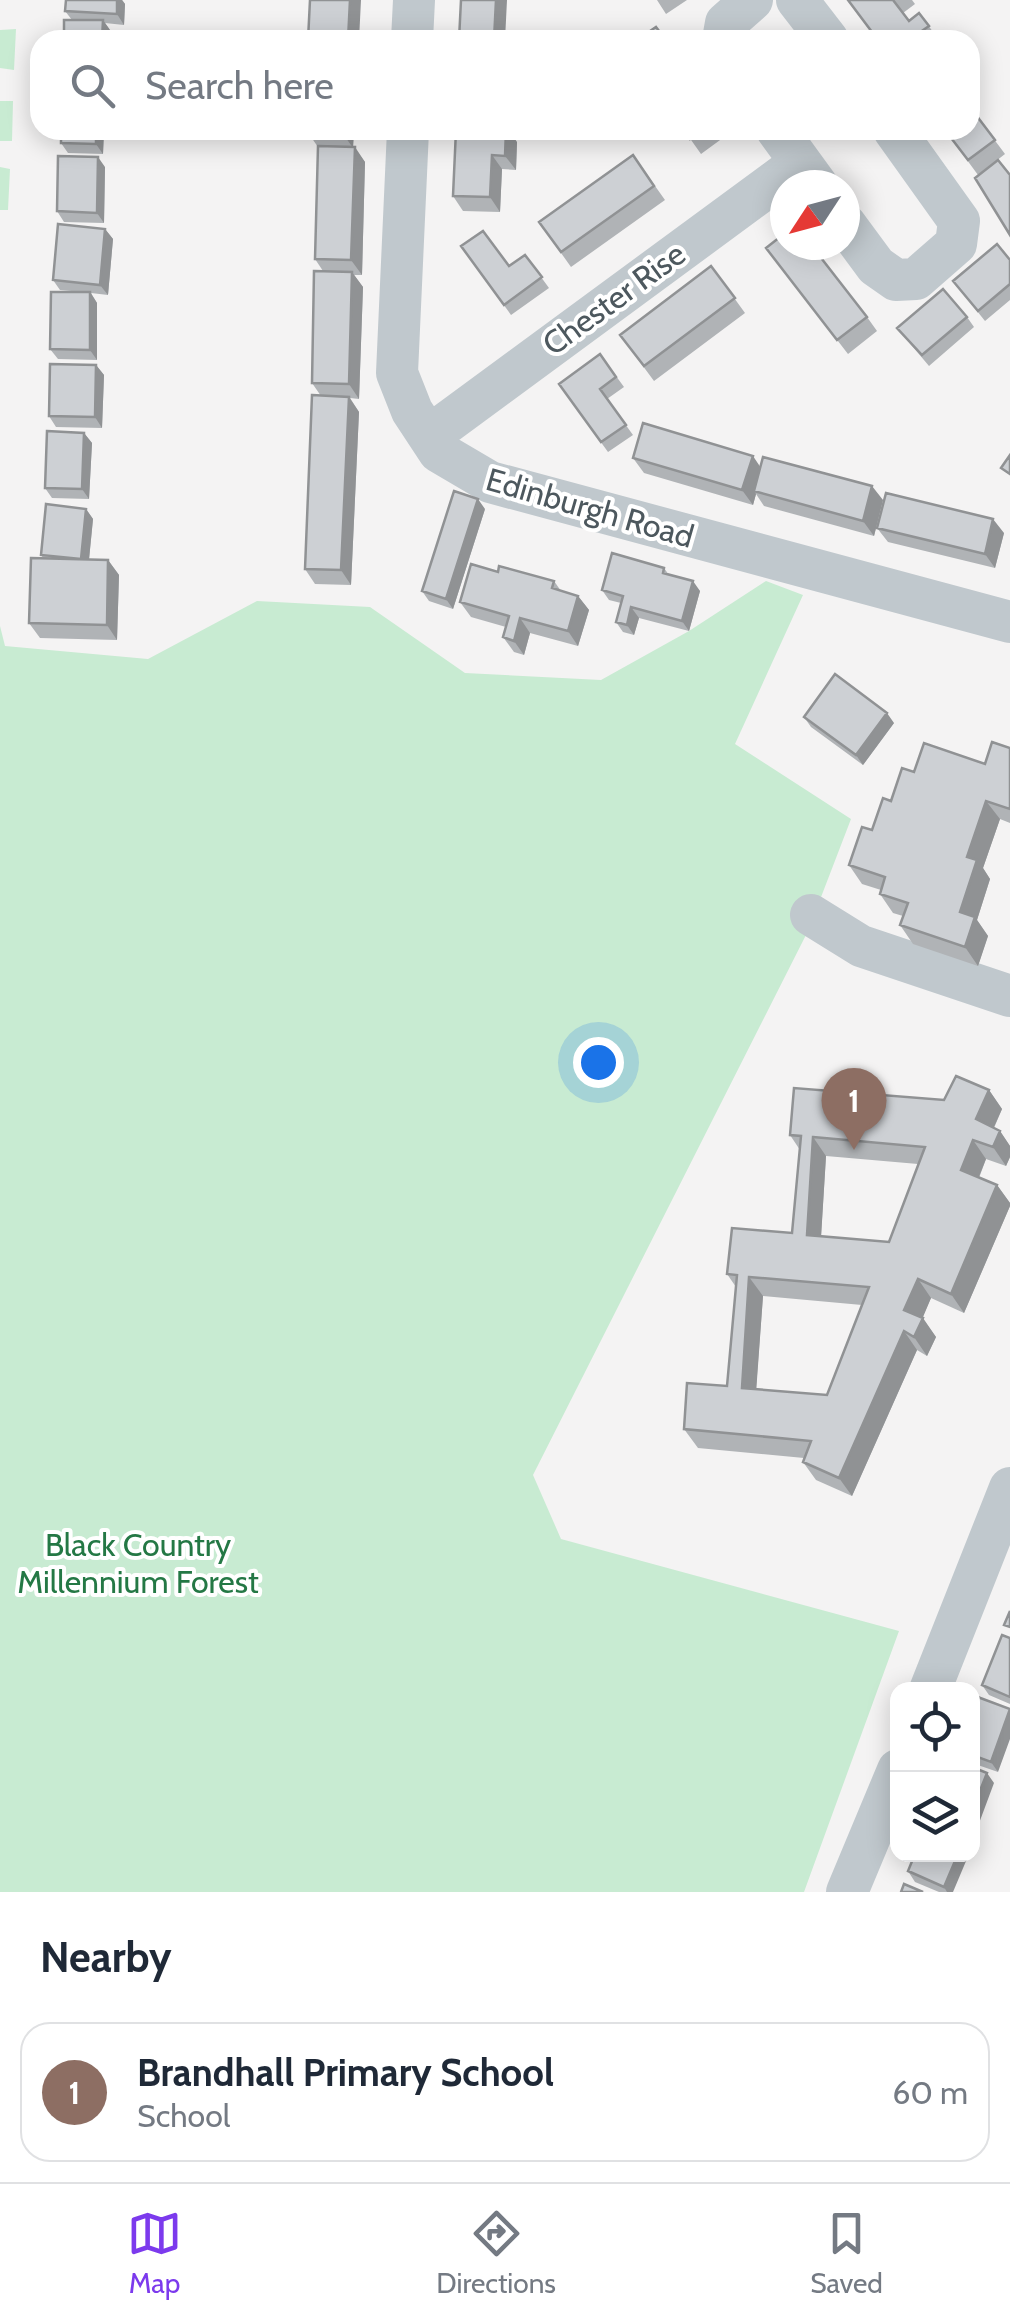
<!DOCTYPE html>
<html lang="en">
<head>
<meta charset="utf-8">
<style>
  body { margin:0; font-family:Cabin,sans-serif; background:#f6f6f7; color:#1f2937 }
  .controls { position:absolute; right:30px; bottom:30px; display:grid; overflow:hidden; border-radius:20px; box-shadow:0 5px 25px #0003 }
  .controls button { width:90px; height:90px; display:grid; place-items:center; padding:0; border:0; border-bottom:2px solid #e0e1e3; background:#fff; color:#1f2937; font:50px sans-serif }
  .compass { position:absolute; left:770px; top:170px; width:90px; height:90px; border-radius:50%; background:#fff; box-shadow:0 5px 25px #0003; rotate:234deg }
  .you { position:absolute; left:598px; top:1062px; width:35px; height:35px; margin:-25px; border:8px solid #fff; border-radius:50%; background:#1a73e8; box-shadow:0 0 0 15px #1a73e833 }
  .badge { display:grid; place-items:center; width:65px; height:65px; border-radius:50%; background:#7c3aed; color:#fff; font-size:32px; font-weight:700 }
  .pin { position:absolute; translate:-50% -82px; filter:drop-shadow(0 2px 5px #0008) }
  .pin::after { content:''; position:absolute; top:52px; width:35px; height:30px; background:inherit; clip-path:polygon(0 0,100% 0,50% 100%) }
  .list { margin:0; padding:0; list-style:none }
  h2 { display:flex; justify-content:space-between; align-items:center; height:130px; margin:0; padding:0 40px; font-size:42px }
  h2 small { font-size:32px; font-weight:400; color:#747a83 }
  .list li { display:grid; grid-template-columns:65px 1fr auto; gap:30px; align-items:center; box-sizing:border-box; height:140px; margin:0 20px 20px; padding:0 20px; border:2px solid #e0e1e3; border-radius:30px }
  .list b { display:block; font-size:38px; white-space:nowrap }
  .list p { margin:0; font-size:32px; white-space:nowrap; color:#747a83 }
  .list em { font-size:32px; font-style:normal; color:#747a83 }
  .icon { flex:none; width:55px; height:55px; fill:none; stroke:currentColor; stroke-width:2; stroke-linecap:round; stroke-linejoin:round }
  .map { position:relative; flex:none; width:1010px; height:1892px; overflow:hidden }
  .search { position:absolute; background:#fff; box-shadow:0 5px 25px #0003; left:30px; right:30px; top:30px; height:110px; display:flex; align-items:center; gap:25px; box-sizing:border-box; padding:0 35px; border-radius:30px; color:#747a83; font-size:38px }
  .sheet { height:290px; background:#fff }
  nav { display:flex; justify-content:space-around; align-items:center; box-sizing:border-box; height:140px; border-top:2px solid #e0e1e3; background:#fff; font-size:28px; color:#747a83 }
  nav a { display:grid; justify-items:center; gap:5px }
  nav .on { color:#7c3aed }
  .map>svg:first-child { display:block }
  .green { fill:#c8ebd2 }
  .lines { fill:none; stroke-linecap:round; stroke-linejoin:round }
  .minor { stroke:#c0c8cd; stroke-width:42 }
  .wall { fill:#b0b3b6; fill-rule:evenodd }
  .shaded-wall { fill:#909294 }
  .building { fill:#cdd0d4; stroke:#909294; stroke-width:2.5; fill-rule:evenodd }
  .labels { text-anchor:middle; stroke-width:8; stroke-linejoin:round; paint-order:stroke }
  .street-label { font-size:32px; fill:#4d585e; stroke:#fff }
  .park-label { font-size:32px; fill:#247845; stroke:#fff }
</style>
</head>
<body>
<div class="map">
<svg width="1010" height="1892" viewBox="0 0 1010 1892">
  <rect width="100%" height="100%" fill="#f4f3f3"/>
  <!-- green -->
  <path class="green" d="M16,29l-2,41 -14,-2v-38z
    M0,101h13l-1,40h-12z
    M0,167l10,2 -2,41h-8z
    M766,581l37,14 -68,149 116,75 -43,112 -275,544 28,64 338,92 -95,261h-804v-1266l5,20 143,13 109,-58 113,6 95,66 136,7 88,-49z"/>
  <g class="lines">
    <!-- minor -->
    <path class="minor" d="M797,0l31,40
      M412,40l2,-40
      M723,40l3,-17 26,-23
      M408,130l-11,243 15,38 27,41 51,30 520,140
      M777,130l40,55
      M845,224l31,42 20,14 20,-1 40,-35 3,-23 -65,-91
      M429,436l371,-273
      M811,915l50,31 149,50
      M930,1690l80,-202
      M847,1892l51,-122"/>
  </g>
  <!-- wall -->
  <path class="wall" d="M66,0h56l3,4 -1,21 -19,-2 5,7 -38,-10 -7,-9z
    M657,0h30l-21,14z
    M847,0h65l3,4 -12,9 6,8 10,-8 20,27h-62z
    M970,107l35,47 -27,21 -33,-45z
    M104,130l-1,24 -35,-1 -7,-10z
    M354,130l-1,17 12,15 -3,113h-8l9,12 -4,112 -9,-1 9,14 -8,173 -36,-1 -10,-15 16,-173 -9,-13 11,-112 -8,-12 3,-112 -7,-10z
    M456,130l61,12 -1,28 -14,-1 -2,43 -37,-1 -10,-15z
    M684,130h46l1,2 -30,22z
    M633,155l32,45 -94,67 -32,-45z
    M105,167l-1,56 -40,-1 -7,-11z
    M105,229l8,10 -5,56 -17,-2 6,10v57l-39,-1 -8,-10 33,-57 -23,-2 -7,-10z
    M461,246l48,20 16,-11 24,33 -38,27z
    M766,248l101,69 10,14 -29,23z
    M1010,260v40l-25,21 -32,-40z
    M711,266l34,47 -91,68 -34,-46z
    M967,317l7,10 -45,39 -32,-38z
    M600,354l24,33 -17,12 26,36 -25,17 -49,-68z
    M96,365l8,10 -2,53 -46,-1 -7,-11z
    M84,433l8,10 -3,56 -37,-1 -7,-10z
    M633,458l127,9 123,33 -9,36 -110,-30 -8,-12 -3,11 -109,-32z
    M86,509l7,10 -4,41h19l11,15 -2,65 -77,-2 -11,-15 14,-65 -2,-3z
    M485,509l-32,100 -24,-8 -7,-10z
    M877,528l127,5 -9,35 -107,-26z
    M664,568l5,7 31,16 -11,40 -50,-13 -5,17 -11,-3 -7,-10 5,-19 -12,-3 -7,-10z
    M498,572l56,9 7,10 17,5 11,14 -11,36 -48,-13 -6,22 -10,-3 -11,-15 3,-10 -35,-10 -11,-15z
    M804,717l90,6 -31,42 -52,-38z
    M1010,748v75l-10,-4 -17,49 7,11 -13,41 11,16 -10,30 -65,-22 -13,-19 3,-9 -10,-3 -13,-19 1,-4 -19,-6 -13,-19 42,-64 23,-29 71,-8z
    M989,1090l13,19 -8,19 6,3 10,15v11l-4,9 -20,-7 -7,19 18,7 13,18v3l-46,107 -33,-15 -9,20 14,19 -9,19 -10,-6 -65,146 -36,-16 -13,-18 1,-4 -106,-10 -14,-19 43,-43 9,-99 -9,-13 65,-41 8,-83 -10,-15zM826,1156l92,8 -29,78 -68,-6zM763,1296l99,9 -35,90 -71,-6z
    M1010,1638v66l-21,-9 -7,-10z
    M972,1703l26,69 -26,-9z
    M915,1854l38,38h-14l-24,-10 -7,-11z"/>
  <!-- shaded-wall -->
  <path class="shaded-wall" d="M117,0h5l3,4 -1,21 -7,-11z
    M350,0h11l-2,40h-11z
    M496,0h11l-2,40h-11z
    M103,20l7,10v10h-8z
    M96,130h8l-1,24 -7,-10z
    M346,130h8l-1,18 -7,-10z
    M506,130h3l8,12 -1,28 -11,-14z
    M355,147l10,15 -3,113 -11,-15z
    M492,155l10,14 -2,43 -10,-15z
    M98,157l7,10 -1,56 -7,-10z
    M105,229l8,10 -5,56 -8,-10z
    M352,272l11,15 -4,112 -10,-15z
    M90,292l7,11v57l-7,-10z
    M96,365l8,10 -2,53 -7,-11z
    M349,397l10,15 -8,173 -10,-15z
    M84,433l8,10 -3,56 -7,-10z
    M753,456l10,15 -9,20 2,3 -3,11 -11,-15z
    M872,486l11,14 -9,36 -11,-15z
    M478,499l7,10 -32,100 -7,-10z
    M86,509l7,10 -5,50 -7,-10z
    M993,519l11,14 -9,35 -10,-14z
    M108,560l11,15 -2,65 -10,-15z
    M693,581l7,10 -11,40 -7,-10z
    M578,596l11,14 -11,36 -10,-15z
    M631,607l8,11 -5,17 -7,-10z
    M520,618l10,15 -6,22 -10,-14z
    M887,713l7,10 -31,42 -7,-10z
    M986,801l14,18 -17,49 7,11 -13,41 11,16 -10,30 -13,-19 -5,-35 7,-55z
    M989,1090l13,19 -13,29 -13,-19z
    M1000,1131l10,15v11l-4,9 -13,-19z
    M813,1137l13,19 -6,98 -13,-19z
    M973,1140l13,19 -12,30 -13,-19z
    M997,1185l13,18v3l-46,107 -13,-19z
    M749,1277l14,19 -8,111 -13,-19z
    M918,1279l13,19 -13,31 -14,-19z
    M923,1318l13,19 -9,19 -13,-19z
    M904,1331l13,19 -65,146 -13,-18z
    M1010,1710v29l-12,33 -7,-10z
    M987,1773l7,10 -19,51 -3,-3v-20z
    M958,1854h11l-16,38h-6l-3,-5z"/>
  <!-- building -->
  <path class="building" d="M66,0h51v14l-52,-3z
    M310,0h40l-2,40h-40z
    M461,0h35l-2,40h-35z
    M848,0h45l16,21 10,-8 10,13 -13,9 4,5h-42z
    M64,20h39l-1,20h-38z
    M656,27l10,13h-29z
    M970,107l25,33 -27,20 -23,-30h25z
    M61,130h35v14l-35,-1z
    M311,130h35v8l-35,-1z
    M456,130h50l-1,26 -13,-1 -2,42 -37,-1z
    M684,130h19l-13,9z
    M318,146l37,1 -4,113 -36,-1z
    M633,155l21,31 -93,66 -22,-30z
    M58,156l40,1 -1,56 -40,-2z
    M998,160l12,15v60l-35,-57z
    M58,224l47,5 -5,56 -47,-5z
    M483,231l26,35 16,-11 17,22 -38,28 -43,-59z
    M785,233v12h26l56,72 -30,23 -71,-92z
    M997,244l13,16v24l-32,27 -25,-30z
    M711,266l24,32 -91,68 -24,-31z
    M314,271l38,1 -3,112 -37,-1z
    M943,289l24,28 -45,38 -25,-27z
    M51,292h39v58l-40,-1z
    M600,354l16,23 -16,12 26,36 -25,17 -42,-58z
    M50,364l46,1 -1,52 -46,-1z
    M312,395l37,2 -8,173 -36,-1z
    M643,423l110,33 -11,34 -109,-32z
    M47,431l37,2 -2,56 -37,-1z
    M1010,455v19l-9,-6z
    M763,457l109,29 -9,35 -109,-30z
    M454,491l24,8 -32,100 -24,-8z
    M886,493l107,26 -8,35 -108,-26z
    M46,504l40,5 -5,50 -40,-4z
    M612,553l52,15 -1,5 30,8 -11,40 -51,-14 -4,18 -11,-3 7,-26 -21,-6z
    M31,558l77,2 -1,65 -78,-2z
    M471,564l27,8 1,-6 55,15 -2,7 26,8 -10,35 -48,-13 -6,23 -11,-4 6,-21 -49,-14z
    M835,674l52,39 -31,42 -52,-38z
    M992,742l18,6v61l-24,-8 -19,56 10,3 -17,52 15,5 -10,30 -65,-22 8,-22 -28,-9 5,-17 -36,-12 13,-38 10,3 11,-32 8,3 11,-33 12,4 10,-29 61,21z
    M956,1076l33,14 -13,29 24,12 -7,16 -20,-7 -12,30 36,15 -46,109 -33,-15 -14,31 19,8 -9,19 -10,-6 -65,147 -36,-16 8,-21 -127,-12 3,-46 40,3 10,-111 -10,-1 5,-46 60,5 9,-97 -11,-1 4,-47 150,12zM813,1137l112,10 -36,95 -82,-7zM749,1277l120,10 -42,108 -85,-7z
    M1010,1611v16l-6,-2z
    M1002,1635l8,3v59l-28,-12z
    M975,1696l35,13 -19,53 -19,-7v-52z
    M972,1767l15,6 -15,38z
    M915,1854h43l-14,33 -36,-16z
    M904,1884l19,8h-22z"/>
  <g class="labels">
    <!-- street labels -->
    <g class="street-label">
      <text transform="translate(614 299) rotate(-36)" y="11">Chester Rise</text>
      <text transform="translate(590 508) rotate(16)" y="11">Edinburgh Road</text>
    </g>
    <!-- park labels -->
    <g class="park-label">
      <text x="138" y="1556">Black Country<tspan x="138" dy="37">Millennium Forest</tspan></text>
    </g>
  </g>
</svg>
<div class="controls">
<button><svg class="icon" aria-label="locate" viewBox="0 0 24 24"><circle cx="12" cy="12" r="6"/><path d="M12 2v4M12 18v4M2 12h4M18 12h4"/></svg></button>
<button><svg class="icon" aria-label="layers" viewBox="0 0 24 24"><path d="M12 4l9 5-9 5-9-5zM3 14l9 5 9-5"/></svg></button>
</div>
<svg class="compass" viewBox="-18 -18 36 36"><path d="M0-13l5 13h-10z" fill="#e53935"/><path d="M0 13l5-13h-10z" fill="#747a83"/></svg>
<div class="you"></div>
<div class="pin badge" style="left:854px;top:1150px;background:#8d6e63">1</div>
<div class="search"><svg class="icon" aria-label="search" viewBox="0 0 24 24"><circle cx="10" cy="10" r="6"/><path d="M15 15l6 6"/></svg>Search here</div>
</div>
<section class="sheet">
<h2>Nearby<small></small></h2>
<ul class="list">
<li><span class="badge" style="background:#8d6e63">1</span><div><b>Brandhall Primary School</b><p>School</p></div><em>60 m</em></li>
</ul>
</section>
<nav>
<a class="on"><svg class="icon" aria-label="map" viewBox="0 0 24 24"><path d="M3 6l6-2 6 2 6-2v14l-6 2-6-2-6 2zM9 4v14M15 6v14"/></svg>Map</a>
<a><svg class="icon" aria-label="directions" viewBox="0 0 24 24"><path d="M12 3l9 9-9 9-9-9zM9 14v-3h6M13 9l2 2-2 2"/></svg>Directions</a>
<a><svg class="icon" aria-label="saved" viewBox="0 0 24 24"><path d="M7 4h10v16l-5-4-5 4z"/></svg>Saved</a>
</nav>
</body>
</html>
